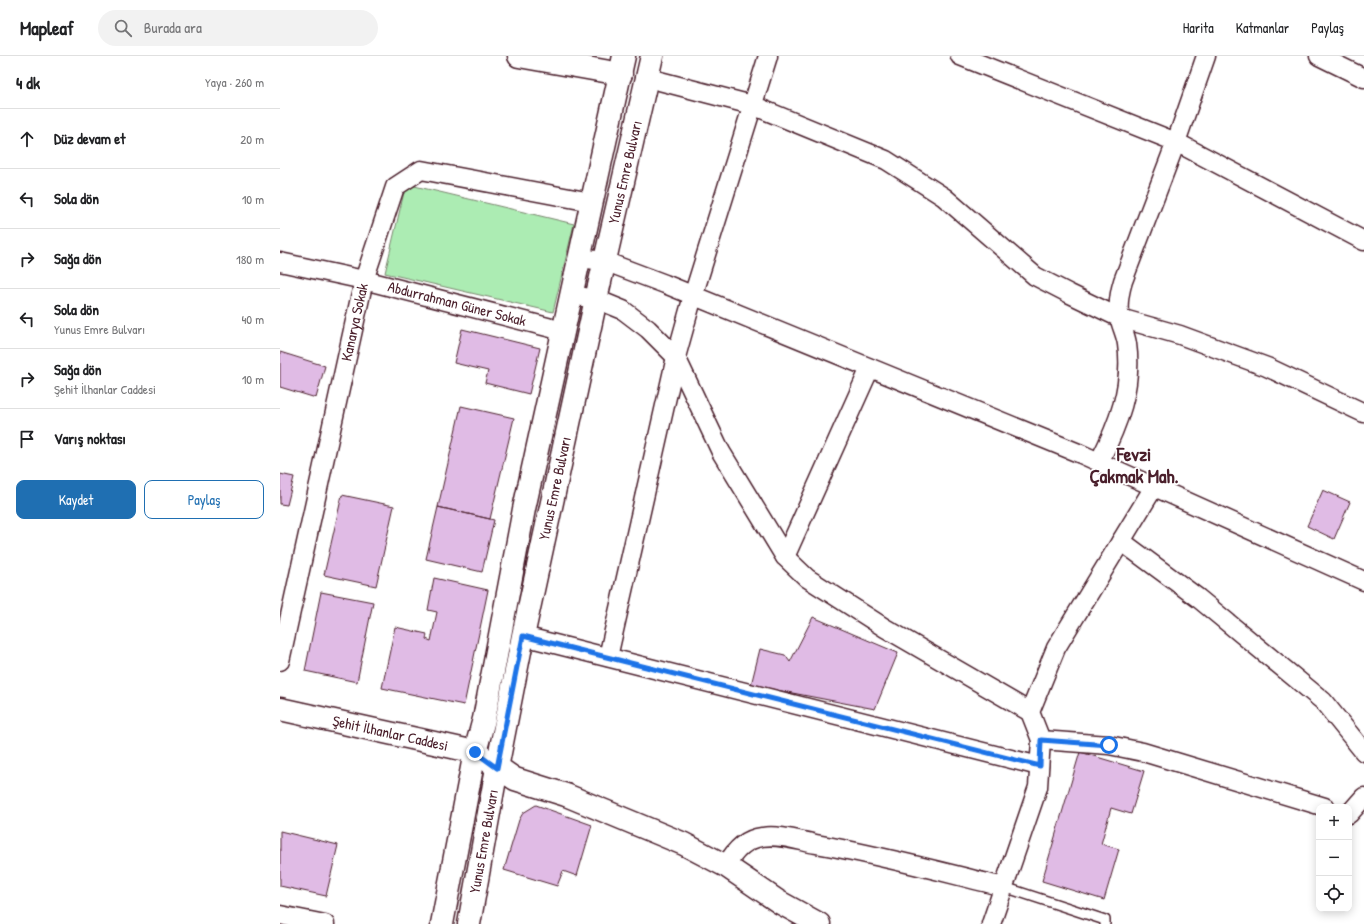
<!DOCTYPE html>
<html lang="tr">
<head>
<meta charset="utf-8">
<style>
  body { margin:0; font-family:"Patrick Hand",sans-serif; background:#f2f2f2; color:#202124 }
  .controls { position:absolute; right:12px; bottom:12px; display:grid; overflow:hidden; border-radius:8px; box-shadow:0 2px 10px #0003 }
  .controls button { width:36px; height:36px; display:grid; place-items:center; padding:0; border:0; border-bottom:1px solid #e0e0e0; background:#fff; color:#202124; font:20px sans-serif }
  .stop { position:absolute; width:12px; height:12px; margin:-9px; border:3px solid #1a73e8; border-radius:50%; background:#fff }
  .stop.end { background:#1a73e8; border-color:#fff; box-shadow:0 1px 4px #0008 }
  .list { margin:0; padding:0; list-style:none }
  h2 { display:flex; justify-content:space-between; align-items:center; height:52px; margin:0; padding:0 16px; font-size:17px }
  h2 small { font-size:13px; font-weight:400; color:#757577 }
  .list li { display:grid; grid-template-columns:26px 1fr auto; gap:12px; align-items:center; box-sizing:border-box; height:60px; padding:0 16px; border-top:1px solid #e0e0e0 }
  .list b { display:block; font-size:15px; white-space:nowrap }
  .list p { margin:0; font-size:13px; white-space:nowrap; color:#757577 }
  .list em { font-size:13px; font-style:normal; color:#757577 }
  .actions { display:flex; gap:8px; padding:12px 16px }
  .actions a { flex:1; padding:9px 0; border:1px solid #1f6fb2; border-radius:8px; text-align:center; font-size:14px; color:#1f6fb2 }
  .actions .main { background:#1f6fb2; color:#fff }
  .icon { flex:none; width:22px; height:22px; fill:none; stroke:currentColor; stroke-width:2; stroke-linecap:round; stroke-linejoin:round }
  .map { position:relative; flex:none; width:1084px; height:868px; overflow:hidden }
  header { display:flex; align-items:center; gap:24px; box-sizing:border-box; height:56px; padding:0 20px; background:#fff; border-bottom:1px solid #e0e0e0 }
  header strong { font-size:19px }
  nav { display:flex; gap:22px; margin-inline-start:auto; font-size:14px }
  .search { width:280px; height:36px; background:#f2f2f2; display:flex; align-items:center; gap:10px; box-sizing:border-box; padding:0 14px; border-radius:22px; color:#757577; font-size:15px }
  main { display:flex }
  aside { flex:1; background:#fff }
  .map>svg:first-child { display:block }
  .green { fill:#acecb3; stroke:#7b866f }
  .building { fill:#e0bbe5; stroke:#4a1f2b }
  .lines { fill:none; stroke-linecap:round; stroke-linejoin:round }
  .lane-casing { stroke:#4a1f2b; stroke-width:12 }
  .street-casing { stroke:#4a1f2b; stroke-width:21 }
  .secondary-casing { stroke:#4a1f2b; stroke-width:25 }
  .primary-casing { stroke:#4a1f2b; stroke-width:25 }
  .lane { stroke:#fff; stroke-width:9 }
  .street { stroke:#fff; stroke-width:18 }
  .secondary { stroke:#fff; stroke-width:22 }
  .primary { stroke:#fff; stroke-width:22 }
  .route { stroke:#1a73e8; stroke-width:5 }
  .labels { text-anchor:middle; stroke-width:3.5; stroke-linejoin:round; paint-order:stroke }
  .street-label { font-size:15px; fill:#4a1f2b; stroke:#fff }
  .district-label { font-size:19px; font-weight:bold; fill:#4a1f2b; stroke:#fff }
</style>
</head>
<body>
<header>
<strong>Mapleaf</strong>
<div class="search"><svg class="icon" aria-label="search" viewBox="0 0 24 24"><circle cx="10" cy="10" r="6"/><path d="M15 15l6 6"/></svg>Burada ara</div>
<nav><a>Harita</a><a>Katmanlar</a><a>Paylaş</a></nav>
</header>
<main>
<aside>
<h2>4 dk<small>Yaya · 260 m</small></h2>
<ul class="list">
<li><svg class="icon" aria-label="ahead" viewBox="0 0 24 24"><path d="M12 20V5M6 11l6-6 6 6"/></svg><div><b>Düz devam et</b></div><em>20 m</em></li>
<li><svg class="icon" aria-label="left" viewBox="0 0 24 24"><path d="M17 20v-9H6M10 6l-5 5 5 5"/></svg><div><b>Sola dön</b></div><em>10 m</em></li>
<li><svg class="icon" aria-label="right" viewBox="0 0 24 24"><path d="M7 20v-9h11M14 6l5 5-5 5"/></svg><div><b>Sağa dön</b></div><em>180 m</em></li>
<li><svg class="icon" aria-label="left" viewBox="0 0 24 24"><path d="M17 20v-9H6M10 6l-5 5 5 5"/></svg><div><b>Sola dön</b><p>Yunus Emre Bulvarı</p></div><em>40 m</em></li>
<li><svg class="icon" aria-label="right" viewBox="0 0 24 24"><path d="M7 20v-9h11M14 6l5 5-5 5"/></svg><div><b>Sağa dön</b><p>Şehit İlhanlar Caddesi</p></div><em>10 m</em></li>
<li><svg class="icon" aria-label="arrive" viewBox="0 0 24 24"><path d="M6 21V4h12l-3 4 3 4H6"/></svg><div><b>Varış noktası</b></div></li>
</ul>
<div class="actions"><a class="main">Kaydet</a><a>Paylaş</a></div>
</aside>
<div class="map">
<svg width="1084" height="868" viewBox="0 0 1084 868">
  <rect width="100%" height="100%" fill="#fff"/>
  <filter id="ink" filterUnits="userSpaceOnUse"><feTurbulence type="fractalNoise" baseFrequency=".025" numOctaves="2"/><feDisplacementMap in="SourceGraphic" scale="8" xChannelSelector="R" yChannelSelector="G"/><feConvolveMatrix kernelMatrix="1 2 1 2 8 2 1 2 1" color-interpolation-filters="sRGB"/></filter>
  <g filter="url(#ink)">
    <!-- green -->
    <path class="green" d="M126,128l168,40 -21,88 -168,-39z"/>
    <!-- building -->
    <path class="building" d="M182,273l78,19 -11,46 -44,-11 3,-12 -34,-8z
      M0,296l45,14 -9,32 -36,-11z
      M181,350l53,12 -24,101 -52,-12z
      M0,418l14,3 -7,28 -7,-1z
      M1043,434l27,12 -16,37 -27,-13z
      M62,439l52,11 -18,80 -52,-11z
      M158,451l56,13 -12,52 -56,-13z
      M154,522l54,12 -24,115 -82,-17 13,-61 32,7 -1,5 5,2 6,-29 -9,-2z
      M41,536l52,10 -16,80 -52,-11z
      M533,561l85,36 -23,56 -124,-24 9,-36 25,6 5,7z
      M800,696l64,19 -13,43 -20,-6 -10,36 18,5 -15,51 -62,-19z
      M256,749l56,20 -15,51 -14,-5 -6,15 -53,-16 15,-50 4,-7z
      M0,775l58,14 -12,51 -46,-10z"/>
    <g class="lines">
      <!-- lane casing -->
      <g class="lane-casing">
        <path id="lane" d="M724,831l101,33v4"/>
      </g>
      <!-- street casing -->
      <g class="street-casing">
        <g id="street">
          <path d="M680,0l216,86 188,99"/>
          <path d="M1039,0l45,22"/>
          <path d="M368,22l104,27 134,55 58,37 91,79 35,18 50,24 60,17 87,32 97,46"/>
          <path d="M299,202l25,3 61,23 416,170 283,127"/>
          <path id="s1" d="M0,206l84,18 199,51"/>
          <path d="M291,239l25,4 27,11 25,19 28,28 45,95 64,105 22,21 78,50 145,84"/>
          <path d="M819,406c19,-37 34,-75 28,-118 -1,-8 -5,-16 -7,-24 -3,-14 -1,-26 3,-39l53,-139 30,-86"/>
          <path d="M841,485l77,57 125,103 41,51"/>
          <path d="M505,501l85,-189"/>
          <path d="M243,580l516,130"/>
          <path d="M328,601l68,-300 17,-61 75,-240"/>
          <path id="s2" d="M0,605l84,-381 31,-93 26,-17 170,32"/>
          <path d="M761,684l68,5 34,7 182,55"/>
          <path d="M1069,758l15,-17"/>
          <path d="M446,810c8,-15 19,-27 36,-29 17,-3 38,4 54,7 64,11 126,28 188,43"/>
          <path d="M0,859l45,9"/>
          <path d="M711,868l47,-137 3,-47 -11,-28 26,-64 98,-161"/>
        </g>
      </g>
      <!-- secondary casing -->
      <g class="secondary-casing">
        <g id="secondary">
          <path d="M239,0l102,18"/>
          <path id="s3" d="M0,653l195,43 40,27 51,16 118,49 42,22 53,36 40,22"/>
        </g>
      </g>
      <!-- primary casing -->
      <g class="primary-casing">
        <g id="primary">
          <path d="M162,868l33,-172 9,-33 40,-210 100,-453"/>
          <path id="s4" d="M189,868l28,-156 26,-132 73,-337 56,-243"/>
        </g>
      </g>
      <!-- lane -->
      <use href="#lane" class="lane"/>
      <!-- street -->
      <use href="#street" class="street"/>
      <!-- secondary -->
      <use href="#secondary" class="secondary"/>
      <!-- primary -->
      <use href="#primary" class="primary"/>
    </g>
  </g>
  <g class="lines" filter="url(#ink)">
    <!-- route -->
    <path class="route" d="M195,696l22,16 26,-132 517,130 1,-26 68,5"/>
  </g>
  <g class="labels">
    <!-- street labels -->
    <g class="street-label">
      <text dy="5" stroke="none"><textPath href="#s4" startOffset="768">Yunus Emre Bulvarı</textPath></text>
      <text dy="5" stroke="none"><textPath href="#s1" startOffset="182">Abdurrahman Güner Sokak</textPath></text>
      <text dy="5" stroke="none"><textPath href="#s2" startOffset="347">Kanarya Sokak</textPath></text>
      <text dy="5" stroke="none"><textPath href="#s4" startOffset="444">Yunus Emre Bulvarı</textPath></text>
      <text dy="5" stroke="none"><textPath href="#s3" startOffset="113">Şehit İlhanlar Caddesi</textPath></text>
      <text dy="5" stroke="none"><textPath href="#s4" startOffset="84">Yunus Emre Bulvarı</textPath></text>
    </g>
    <!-- district labels -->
    <g class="district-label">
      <text x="854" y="405">Fevzi<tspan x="854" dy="22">Çakmak Mah.</tspan></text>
    </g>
  </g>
</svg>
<div class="controls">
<button>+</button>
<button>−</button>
<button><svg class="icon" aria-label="locate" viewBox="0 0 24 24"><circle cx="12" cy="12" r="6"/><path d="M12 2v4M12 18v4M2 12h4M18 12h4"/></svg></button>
</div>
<div class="stop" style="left:829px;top:689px"></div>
<div class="stop end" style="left:195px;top:696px"></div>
</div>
</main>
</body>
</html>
